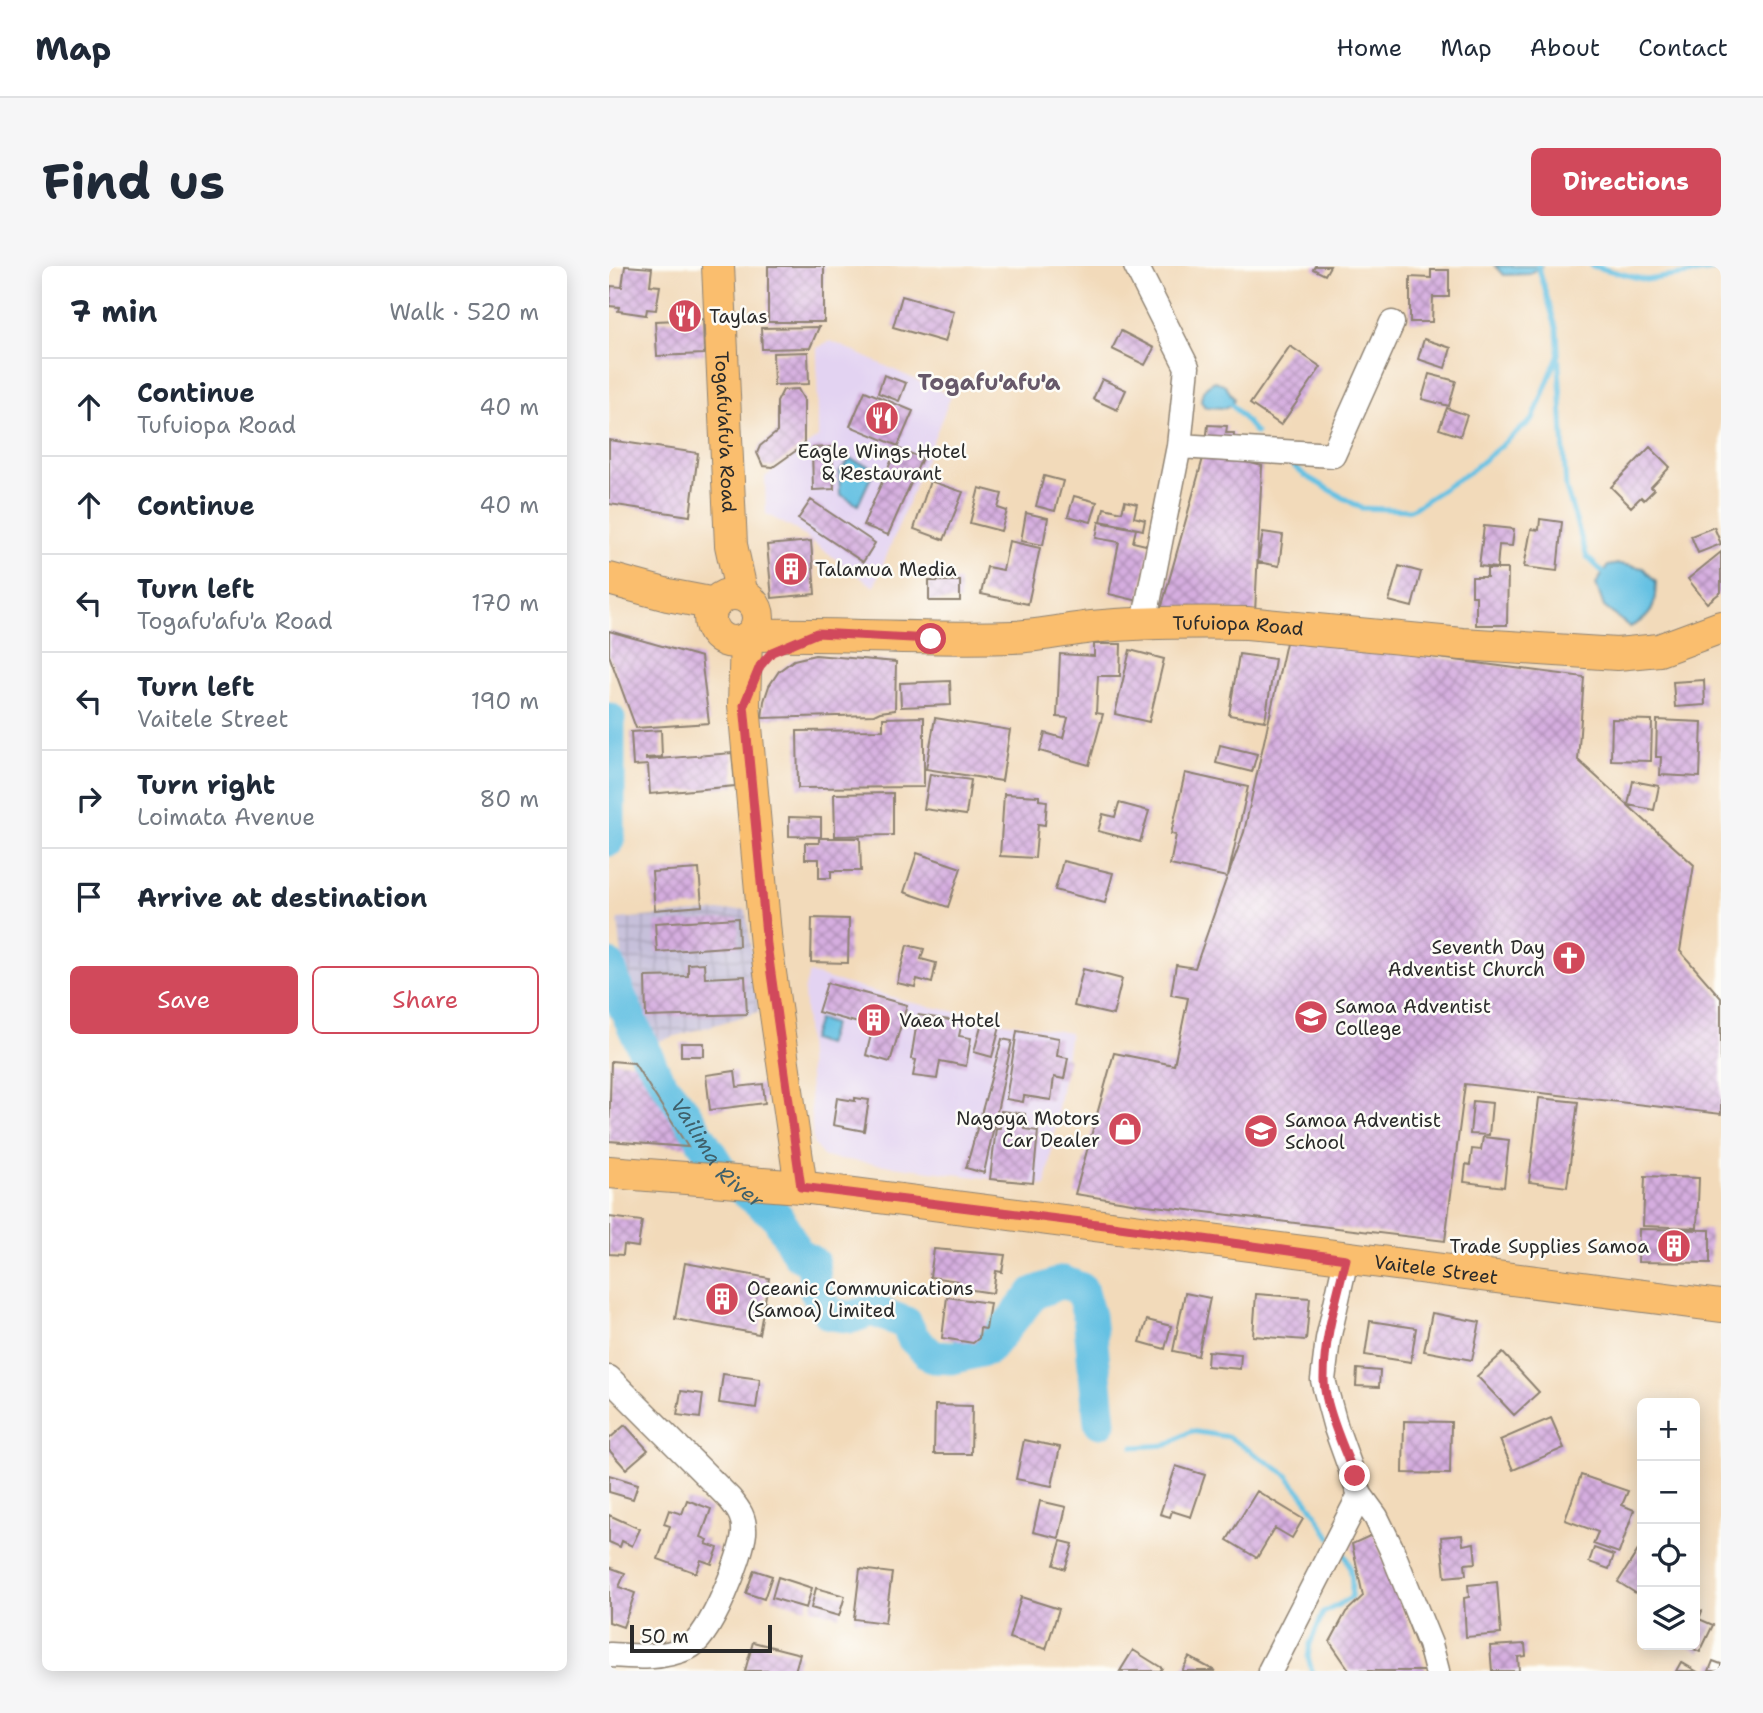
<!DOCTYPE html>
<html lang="en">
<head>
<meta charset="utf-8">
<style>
  body { margin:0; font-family:"Shantell Sans",sans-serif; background:#f6f6f7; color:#1f2937 }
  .controls { position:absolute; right:21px; bottom:21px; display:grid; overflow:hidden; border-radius:10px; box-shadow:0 4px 18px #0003 }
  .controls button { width:63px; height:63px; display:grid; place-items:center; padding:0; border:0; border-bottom:2px solid #e0e1e3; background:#fff; color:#1f2937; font:35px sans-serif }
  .scale { position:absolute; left:21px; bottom:18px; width:142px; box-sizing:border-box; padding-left:7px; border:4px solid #2b2b2b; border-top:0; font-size:19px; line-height:24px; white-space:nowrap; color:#2b2b2b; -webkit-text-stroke:5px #fdfcf7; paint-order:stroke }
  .stop { position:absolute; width:21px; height:21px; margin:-16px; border:5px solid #d1495b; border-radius:50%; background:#fff }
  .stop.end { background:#d1495b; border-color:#fff; box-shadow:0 2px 7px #0008 }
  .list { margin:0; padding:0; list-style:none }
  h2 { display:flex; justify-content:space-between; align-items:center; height:91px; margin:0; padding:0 28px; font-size:30px }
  h2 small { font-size:23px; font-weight:400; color:#747a83 }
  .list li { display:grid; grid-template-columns:46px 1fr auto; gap:21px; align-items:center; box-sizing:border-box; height:98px; padding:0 28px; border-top:2px solid #e0e1e3 }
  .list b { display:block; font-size:26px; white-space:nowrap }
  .list p { margin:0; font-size:23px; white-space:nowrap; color:#747a83 }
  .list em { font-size:23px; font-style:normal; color:#747a83 }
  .actions { display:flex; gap:14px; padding:21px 28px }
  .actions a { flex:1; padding:16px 0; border:2px solid #d1495b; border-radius:10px; text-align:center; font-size:24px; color:#d1495b }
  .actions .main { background:#d1495b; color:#fff }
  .icon { flex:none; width:38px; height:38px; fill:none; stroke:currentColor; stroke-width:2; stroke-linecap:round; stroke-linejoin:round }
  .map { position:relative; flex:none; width:1112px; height:1405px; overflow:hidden; border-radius:10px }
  header { display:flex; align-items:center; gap:42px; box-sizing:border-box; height:98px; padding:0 35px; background:#fff; border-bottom:2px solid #e0e1e3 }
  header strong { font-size:33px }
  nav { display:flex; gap:38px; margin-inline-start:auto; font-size:24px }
  .intro { display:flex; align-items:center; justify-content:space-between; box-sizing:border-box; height:168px; padding:0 42px }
  h1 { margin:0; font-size:49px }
  .button { padding:18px 32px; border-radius:10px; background:#d1495b; color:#fff; font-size:24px; font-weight:700 }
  main { display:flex; gap:42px; padding:0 42px }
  aside { flex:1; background:#fff; border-radius:10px; box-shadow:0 4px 18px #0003 }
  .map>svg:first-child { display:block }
  .built { fill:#e3d3f2 }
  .industrial { fill:url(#industrial-grid) }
  .water { fill:#65c1e3; stroke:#487687; stroke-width:2 }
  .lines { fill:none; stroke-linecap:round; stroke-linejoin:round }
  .stream { stroke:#65c1e3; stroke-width:5 }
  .river { stroke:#65c1e3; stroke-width:33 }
  .building { fill:url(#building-cross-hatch) }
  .minor-casing { stroke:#8e8272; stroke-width:27 }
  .major-casing { stroke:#8e8272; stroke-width:34 }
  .minor { stroke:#fff; stroke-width:24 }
  .major { stroke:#fabe6e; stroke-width:32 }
  .route { stroke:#d1495b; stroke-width:9 }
  .labels { text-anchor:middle; stroke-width:5; stroke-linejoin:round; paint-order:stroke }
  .poi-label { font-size:19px; fill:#2b2b2b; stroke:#fdfcf7; text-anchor:start }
  .street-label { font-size:19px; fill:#2b2b2b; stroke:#fdfcf7 }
  .water-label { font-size:21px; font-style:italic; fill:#3f606b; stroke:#fdfcf7 }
  .quarter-label { font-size:23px; font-weight:bold; fill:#67596a; stroke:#fdfcf7 }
</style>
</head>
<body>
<header>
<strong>Map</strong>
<nav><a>Home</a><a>Map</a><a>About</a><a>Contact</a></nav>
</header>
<div class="intro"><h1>Find us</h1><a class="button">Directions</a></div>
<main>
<aside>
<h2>7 min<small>Walk · 520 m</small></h2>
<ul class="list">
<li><svg class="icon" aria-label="ahead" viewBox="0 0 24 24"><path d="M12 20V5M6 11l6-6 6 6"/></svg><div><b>Continue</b><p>Tufuiopa Road</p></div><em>40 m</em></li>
<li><svg class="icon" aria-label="ahead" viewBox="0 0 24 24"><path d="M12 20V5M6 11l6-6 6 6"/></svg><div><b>Continue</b></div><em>40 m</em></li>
<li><svg class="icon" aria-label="left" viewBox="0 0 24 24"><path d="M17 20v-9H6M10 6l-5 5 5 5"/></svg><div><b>Turn left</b><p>Togafu'afu'a Road</p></div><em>170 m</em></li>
<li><svg class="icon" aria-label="left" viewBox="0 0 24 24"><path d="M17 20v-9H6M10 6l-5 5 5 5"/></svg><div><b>Turn left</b><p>Vaitele Street</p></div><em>190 m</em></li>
<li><svg class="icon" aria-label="right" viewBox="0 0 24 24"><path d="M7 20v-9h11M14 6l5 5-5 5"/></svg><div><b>Turn right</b><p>Loimata Avenue</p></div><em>80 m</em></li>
<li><svg class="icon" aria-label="arrive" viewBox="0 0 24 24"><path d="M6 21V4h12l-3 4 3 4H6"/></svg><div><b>Arrive at destination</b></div></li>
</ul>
<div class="actions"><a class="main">Save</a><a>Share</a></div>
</aside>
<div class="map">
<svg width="1112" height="1405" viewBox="0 0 1112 1405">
  <defs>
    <pattern id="industrial-grid" width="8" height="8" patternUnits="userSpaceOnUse" patternTransform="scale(1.75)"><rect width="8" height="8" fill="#c6c0da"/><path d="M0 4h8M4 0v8" fill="none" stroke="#aaa5bb"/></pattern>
    <pattern id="building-cross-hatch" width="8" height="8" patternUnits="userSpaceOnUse" patternTransform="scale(1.75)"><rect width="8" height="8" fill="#d6aee0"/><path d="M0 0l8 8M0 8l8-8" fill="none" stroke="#ae8eb6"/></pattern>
  </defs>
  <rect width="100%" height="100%" fill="#fdfcf7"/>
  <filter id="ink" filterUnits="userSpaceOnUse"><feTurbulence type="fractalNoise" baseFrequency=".0143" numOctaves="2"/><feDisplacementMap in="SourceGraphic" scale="14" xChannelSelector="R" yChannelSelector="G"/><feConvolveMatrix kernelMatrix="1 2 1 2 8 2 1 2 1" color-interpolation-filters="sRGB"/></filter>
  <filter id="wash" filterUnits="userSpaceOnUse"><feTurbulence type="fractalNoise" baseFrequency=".00686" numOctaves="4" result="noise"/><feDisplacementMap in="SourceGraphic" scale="28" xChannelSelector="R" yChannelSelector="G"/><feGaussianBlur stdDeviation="1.57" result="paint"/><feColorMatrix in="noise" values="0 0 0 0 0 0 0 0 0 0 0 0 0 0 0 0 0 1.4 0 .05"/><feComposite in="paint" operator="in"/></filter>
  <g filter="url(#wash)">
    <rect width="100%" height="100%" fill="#f2daba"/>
    <!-- built -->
    <path class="built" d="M222,75l120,55 -77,191 -78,-57 -30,-16 -1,-37 53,-40 -1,-89z
      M200,707l104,30 92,19 65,11 -24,153 -222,-29 -11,-14 -9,-152z"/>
    <!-- industrial -->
    <path class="industrial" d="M137,643l13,103 -107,31 -26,-49 -8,-75z"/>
    <!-- water -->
    <path class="water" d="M886,0h46l-11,8 -27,1z
      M606,115l10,4 9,14 -2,6 -7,3 -20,-1 -4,-6c1,-11 4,-15 14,-20z
      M241,193l25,9 -17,37 -18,-11 -1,-22z
      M1010,298l24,4 13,14c-1,25 -2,34 -26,45l-26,-20 -8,-23 12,-18z
      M209,753l15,5 -7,21 -15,-5z"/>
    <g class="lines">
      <!-- stream -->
      <path class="stream" d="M929,0l19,65 9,157 21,69 21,20
        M983,0l54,14 75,-11
        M623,139l24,28
        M680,196l15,13 57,33 50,2 61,-40 61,-51 24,-61
        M524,1181l34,-2 24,-14 38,6 57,37 21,26 23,37
        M703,1405l-4,-14 2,-13 13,-31 28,-15c2,-16 1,-35 -10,-48"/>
      <!-- river -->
      <g class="river">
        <path d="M0,453v121"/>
        <path id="s1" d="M0,700l10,29 39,85 27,33 38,61 54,42 21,38 15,9 3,28 14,23 22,3 20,-7 34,13 7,15 20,19 19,1 36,-9 46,-56 29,-11 18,7 8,27 11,106"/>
      </g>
    </g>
    <g id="blocks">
      <!-- building -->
      <path class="building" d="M16,0l27,2 -2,17 10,1 -4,24 -9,-1 -1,6 -28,-4 1,-4 -10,-1 2,-20 11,1z
        M159,0h56v56h-56z
        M706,0h15l-5,9 -12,-6z
        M822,4h18v27h-16l-1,25h-22v-45l21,1z
        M293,30l52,15 -9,31 -52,-15z
        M94,53l1,35 -47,2 -2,-35z
        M210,61l-9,21 -48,1 -1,-21z
        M512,65l33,17 -9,17 -33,-16z
        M815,73l27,9 -6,20 -27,-9z
        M681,80l31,21 -40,58 -31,-21z
        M199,86l1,32 -35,1 -1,-32z
        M820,108l27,7 -7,25 -27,-7z
        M275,109l22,8 -7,18 -21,-8z
        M493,113l24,11 -9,20 -24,-11z
        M189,123l6,11v45l-31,22 -10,-1 -6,-13 3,-7 17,-14v-30l6,-12z
        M256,125l48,20 -15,35 -48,-20z
        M838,142l20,7 -7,21 -21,-7z
        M599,159l19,1 -1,7h8l-1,13 -27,-3z
        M0,174l89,13 -8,63 -81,-12z
        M223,181l2,42 -21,1 -1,-42z
        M1041,181l20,20 -19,20 3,3 -10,10 -3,-3 -10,10 -20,-20z
        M288,182l25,10 -34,77 -25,-10z
        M596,185l57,15 -7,147h-95z
        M435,210l19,5 -8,30 -19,-5z
        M321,215l33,11 -19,48 -30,-11z
        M370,222l23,6 -4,14 9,3 -6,20 -31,-8z
        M465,230l23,6 -6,20 -23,-6z
        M202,234l64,43 -12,19 -65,-43z
        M516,235l12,3 -3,13 11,3 -2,10 -42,-9 3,-13 18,4z
        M417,247l22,5 -5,27 -22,-4z
        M931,253l22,3 -5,49 -33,-4 7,-38 8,1z
        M490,256l37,7 -3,13 17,4 -11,55 -30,-7 10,-52 -23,-4z
        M875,260l30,3 -2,17 -13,-1 -2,23 -18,-2z
        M1105,261l7,17 -23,9 -7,-17z
        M654,266l20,3 -4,31 -21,-4z
        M202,275l4,53 -43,4 -5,-53z
        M400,275l31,7 -12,56 -47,-10 6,-27 16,3z
        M1112,286v40l-14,11 -19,-24z
        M790,300l22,6 -9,35 -23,-6z
        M878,303h21l-1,56h-31v-29h-4v-19h15z
        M320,315h31v20h-31z
        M0,365l92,26 8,66 -73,5 -27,-73z
        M678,372l297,39 -6,83 116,105 -14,86 41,47v116l-256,-30 -20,157 -307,-37 -63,-10 39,-141 60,12 14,-67 -17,-3 5,-30 19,3 32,-91 -57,-12 6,-30 -5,-1 14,-61 63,14 -20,89 16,-44z
        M485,378h27l-1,32h-22l-2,37 7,1 -14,51 -49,-14 5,-18 18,5 5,-20 -11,-1 3,-63 34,2z
        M521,384l34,9 -15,63 -34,-8z
        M630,388l36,5 -10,62 -36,-6z
        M206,389l81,7 -1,48 -15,2 -6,3 -112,3 2,-17 5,-15 10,-15 15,-11z
        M1095,414l1,25 -30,2 -2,-25z
        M341,415l1,24 -50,2 -1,-24z
        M315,451v70l-126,1 -1,-57 86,-1v-12z
        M326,452l75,12 -8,51 -76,-12z
        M1003,453l40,1 -1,41 -40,-1z
        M1048,454l45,2 -2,55 -40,-2 1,-18h-5z
        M52,464l1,27 -16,1v2l86,-7 3,33 -85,8 -2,-29 -15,1 -2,-34z
        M611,479l37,9 -5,18 -36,-9z
        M321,508l41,6 -5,35 -42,-6z
        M1024,515l26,5 -5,24 -26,-5z
        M284,527v42l-58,1 -1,-42z
        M395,528l35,2v4l8,1 -2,24 -7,-1 -3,34 -35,-2z
        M510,537l30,8 -9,31 -42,-11 5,-17 12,3z
        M180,551l32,1v19l-32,-1z
        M210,572h41l1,33h-30v7h-12v-19h-14v-16h14z
        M308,587l44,15 -13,39 -44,-15z
        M454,595l50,12 -8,30 -50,-13z
        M90,603l3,37 -47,4 -3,-38z
        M129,652l1,28 -82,6 -2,-29z
        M203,652l37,1 -1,44 -37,-1z
        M298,679l17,4 -3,10 15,4 -4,20 -15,-4 -2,8 -18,-4z
        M95,697l1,15 40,-2 2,38 -101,3 -1,-40 43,-1v-12z
        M474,703l39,10 -9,36 -39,-9z
        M218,717l80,22 -17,57 -24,-7 7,-28 -55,-15z
        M309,749l44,7 -3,14 12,2 -5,28 -26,-5 -3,18 -24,-3 3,-16 -5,-1z
        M373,756l18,5 -8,30 -18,-5z
        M408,765l42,7 -2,18 11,2 -4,21 -10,-2 -3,23 -27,-4 -1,6 -17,-3z
        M393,773l10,2 -28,132 -18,-5z
        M72,777h23v13h-23z
        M2,795l23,2 54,84 -79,-6z
        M126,805l2,16 26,-3 2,19 -55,7 -4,-35z
        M228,832l18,3v-3l14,2 -5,31 -31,-6z
        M930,832l39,4 -11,85 -38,-5z
        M864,835l19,2 -3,32 -19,-1z
        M392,845l24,3 -1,15 14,2 -5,52 -43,-4 6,-51h4z
        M874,871l26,3 -5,47 -40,-5 2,-18 4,1 2,-16 9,1z
        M1036,910l54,2 -2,50 -54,-2z
        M0,951l33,4 -4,26 -14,-2 -1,10 -14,-1z
        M1030,963l71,1v33l-72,-1z
        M325,983l71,6 -3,17 -6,-1 -3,22 -34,-5v-7l-29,-4z
        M76,997l84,15 -10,56 -84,-15z
        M576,1027l25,5 -12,58 -25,-5z
        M647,1028l54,4 -4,42 -53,-4z
        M338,1031l43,6 -4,26 -6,-1 -1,10 -6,5 -31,-5z
        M823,1047l48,9 -8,38 -48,-9z
        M538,1054l24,6 -6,23 -25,-7z
        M761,1055l46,7 -5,34 -46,-7z
        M599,1085l33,3 -1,15 -33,-3z
        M894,1087l36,39 -25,23 -37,-39z
        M748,1103l23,2 -1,16 -23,-1z
        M114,1108l37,5 -4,29 -37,-5z
        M72,1125l22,3 -3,24 -23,-3z
        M326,1139l37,1 -1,48h-37z
        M942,1152l13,30 -51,22 -13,-30z
        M795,1155l47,1 -1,52 -47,-1z
        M16,1159l23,25 -22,19 -17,-19v-11z
        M415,1174l36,7 -8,39 -36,-7z
        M567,1200l29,9 -14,42 -19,-6 -2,6 -10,-3z
        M0,1209l29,9 -5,15 -24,-7z
        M972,1209l47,16 -6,14 12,5 -15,43 -26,-9 5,-12 -33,-12z
        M648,1225l46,28 -11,19 -17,-10 -18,30 -30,-18z
        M78,1234l24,9 -10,28 7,3 -2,4 12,4 -6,16 -11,-4 -5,13 -38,-14 12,-33 -6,-2 5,-14 13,4z
        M431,1235l26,6 -7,31 -26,-6z
        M0,1249l31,14 -8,17 -10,-5 -2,6 -11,-5z
        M765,1268l52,137h-76l-20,-29 16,-30 17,-16 -11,-52z
        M853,1269l1,10 11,-2 2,20 -11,1 1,11 -21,2 -4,-40z
        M452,1275l12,3 -8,25 -11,-4z
        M1033,1278v53l-24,-15z
        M985,1282l20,7 -5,14 -20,-7z
        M0,1301l16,6 -6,14 16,6 -12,34 -14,-5z
        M251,1303l32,4 -7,50 -31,-4z
        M145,1304l18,6 -8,23 -18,-6z
        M169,1311l34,11 -6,20 -34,-10z
        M888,1316l4,52 -35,3 -2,-39 5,-1 -1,-12z
        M207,1322l29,8 -6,20 -28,-8z
        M412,1331l38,12 -13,40 -37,-11z
        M1086,1342l7,3 -3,8 14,6 -13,27 -15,-7h10z
        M144,1376l47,12 -5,17h-50z
        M916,1378l1,12 -8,1 1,14h-27l-2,-25z
        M524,1384l29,18 -2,3h-40z
        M580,1391l26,14h-33z
        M1104,1395l8,3v7h-12z
        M1072,1396l15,9h-20z"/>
    </g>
  </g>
  <g filter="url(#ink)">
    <use href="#blocks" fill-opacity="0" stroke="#8e8272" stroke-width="2"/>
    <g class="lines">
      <!-- minor casing -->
      <g class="minor-casing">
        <path id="minor" d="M527,0l51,101 -8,79 -35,177
          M570,180l154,9 59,-132
          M737,993l-18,80 -5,41 13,48 24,67 16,22 15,31 39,96 7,27
          M0,1112l121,121c9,11 15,19 14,34 -2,23 -34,105 -55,114 -27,12 -52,10 -80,8
          M661,1405l90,-176"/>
      </g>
      <!-- major casing -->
      <g class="major-casing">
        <g id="major">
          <path id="s2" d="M109,0l13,279 11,50"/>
          <path d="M0,313l59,16 47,9"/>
          <circle cx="125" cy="352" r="24"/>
          <path id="s3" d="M142,369c88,-2 174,5 262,2 26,-1 53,-7 79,-10 52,-5 103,-5 155,-4l215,21 155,10 42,-4 62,-23"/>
          <path d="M137,373l-2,66 22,240 35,242"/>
          <path id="s4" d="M0,906l192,15 920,119"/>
        </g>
      </g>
      <!-- minor -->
      <use href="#minor" class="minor"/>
      <!-- major -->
      <use href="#major" class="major"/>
    </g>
  </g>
  <g class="lines" filter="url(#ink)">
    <!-- route -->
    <path class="route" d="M322,373l-114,-6 -45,19 -12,14 -16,39 23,240 34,242 304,38 241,34c-9,38 -22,79 -22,118 -1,25 21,75 31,99"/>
  </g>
  <!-- icons -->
  <defs>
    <g id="restaurant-disc" transform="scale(1.75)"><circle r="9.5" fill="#d1495b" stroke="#fdfcf7"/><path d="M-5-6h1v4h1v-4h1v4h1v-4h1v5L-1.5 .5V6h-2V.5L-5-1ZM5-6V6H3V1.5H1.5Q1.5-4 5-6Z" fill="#fff"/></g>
    <g id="building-disc" transform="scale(1.75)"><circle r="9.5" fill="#d1495b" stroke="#fdfcf7"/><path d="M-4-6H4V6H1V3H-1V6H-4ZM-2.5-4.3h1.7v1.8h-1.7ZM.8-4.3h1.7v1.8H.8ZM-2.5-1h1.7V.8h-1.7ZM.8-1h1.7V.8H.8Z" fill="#fff"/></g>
    <g id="church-disc" transform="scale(1.75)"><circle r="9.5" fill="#d1495b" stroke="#fdfcf7"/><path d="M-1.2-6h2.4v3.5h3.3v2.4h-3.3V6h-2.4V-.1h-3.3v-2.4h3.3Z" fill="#fff"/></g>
    <g id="school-disc" transform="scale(1.75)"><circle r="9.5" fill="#d1495b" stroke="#fdfcf7"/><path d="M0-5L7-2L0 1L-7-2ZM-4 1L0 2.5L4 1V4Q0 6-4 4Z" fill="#fff"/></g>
    <g id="shop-disc" transform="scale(1.75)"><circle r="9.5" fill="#d1495b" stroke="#fdfcf7"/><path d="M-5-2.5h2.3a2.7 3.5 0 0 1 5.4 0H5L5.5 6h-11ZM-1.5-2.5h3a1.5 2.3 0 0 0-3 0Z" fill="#fff"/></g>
  </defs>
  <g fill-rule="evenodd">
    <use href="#restaurant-disc" x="76" y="50"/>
    <use href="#restaurant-disc" x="273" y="152"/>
    <use href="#building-disc" x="182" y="303"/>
    <use href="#church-disc" x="960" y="692"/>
    <use href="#school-disc" x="702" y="751"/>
    <use href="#building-disc" x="265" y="754"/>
    <use href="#shop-disc" x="516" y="863"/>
    <use href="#school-disc" x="652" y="865"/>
    <use href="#building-disc" x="1065" y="980"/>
    <use href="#building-disc" x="113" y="1033"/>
  </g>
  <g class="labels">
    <!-- poi labels -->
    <g class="poi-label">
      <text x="100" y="57">Taylas</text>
      <text x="273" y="192" text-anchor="middle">Eagle Wings Hotel<tspan x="273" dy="22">&amp; Restaurant</tspan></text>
      <text x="206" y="310">Talamua Media</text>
      <text x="936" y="688" text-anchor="end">Seventh Day<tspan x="936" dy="22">Adventist Church</tspan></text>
      <text x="726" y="747">Samoa Adventist<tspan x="726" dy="22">College</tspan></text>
      <text x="290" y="761">Vaea Hotel</text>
      <text x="491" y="859" text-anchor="end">Nagoya Motors<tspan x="491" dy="22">Car Dealer</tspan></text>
      <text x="676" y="861">Samoa Adventist<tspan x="676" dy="22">School</tspan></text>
      <text x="1040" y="987" text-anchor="end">Trade Supplies Samoa</text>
      <text x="138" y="1029">Oceanic Communications<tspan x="138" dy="22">(Samoa) Limited</tspan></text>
    </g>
    <!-- street labels -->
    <g class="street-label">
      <text dy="7" stroke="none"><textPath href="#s2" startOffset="166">Togafu'afu'a Road</textPath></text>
      <text dy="7" stroke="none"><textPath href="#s3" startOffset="488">Tufuiopa Road</textPath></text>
      <text dy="7" stroke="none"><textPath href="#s4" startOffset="833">Vaitele Street</textPath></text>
    </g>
    <!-- water labels -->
    <g class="water-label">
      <text dy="7" stroke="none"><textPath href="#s1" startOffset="219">Vailima River</textPath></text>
    </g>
    <!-- quarter labels -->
    <g class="quarter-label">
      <text x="380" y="124">Togafu'afu'a</text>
    </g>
  </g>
</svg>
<div class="controls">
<button>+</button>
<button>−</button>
<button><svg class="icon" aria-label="locate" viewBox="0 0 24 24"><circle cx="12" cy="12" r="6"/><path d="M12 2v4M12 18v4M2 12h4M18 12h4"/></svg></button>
<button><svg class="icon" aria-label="layers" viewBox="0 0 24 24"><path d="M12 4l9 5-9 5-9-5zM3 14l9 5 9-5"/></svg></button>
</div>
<div class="scale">50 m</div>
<div class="stop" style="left:322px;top:373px"></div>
<div class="stop end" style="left:746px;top:1210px"></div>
</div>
</main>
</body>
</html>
